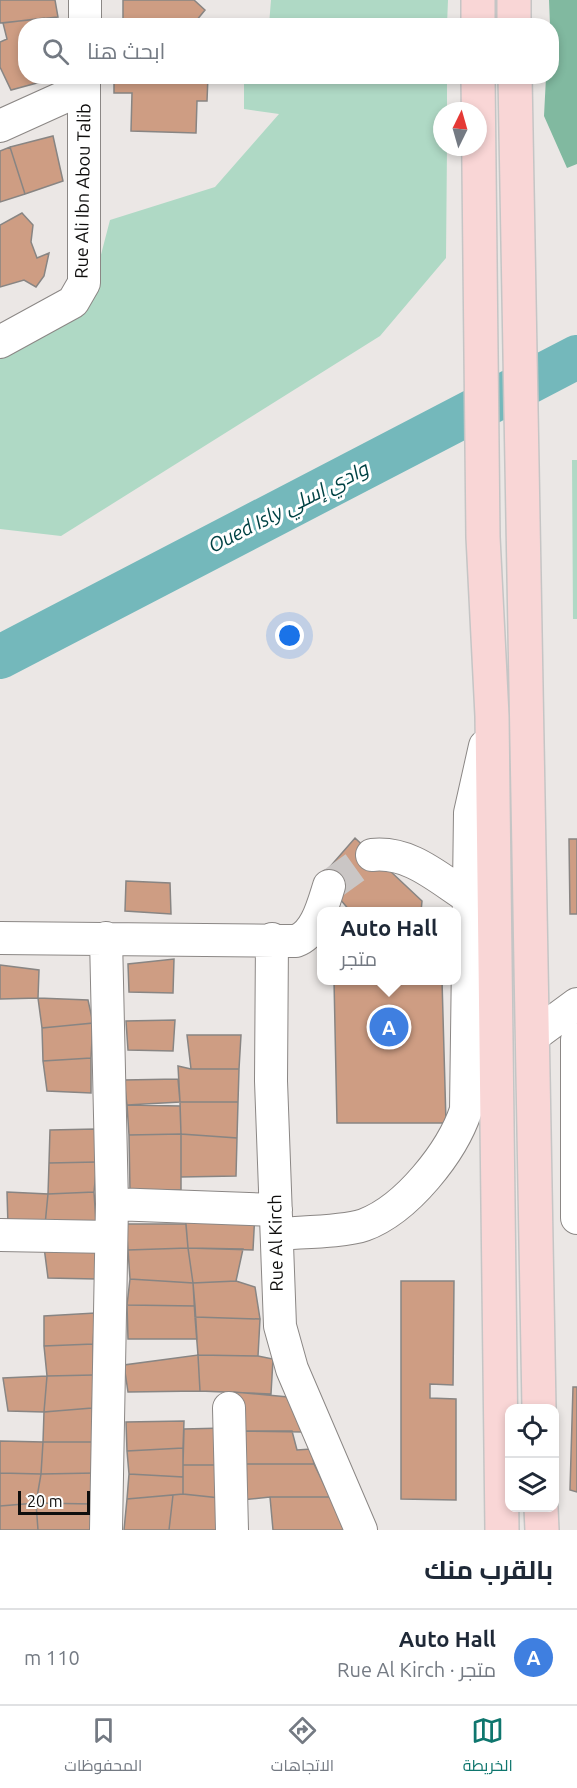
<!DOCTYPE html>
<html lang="ar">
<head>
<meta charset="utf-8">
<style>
  body { margin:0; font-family:Ubuntu,Cairo,sans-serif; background:#f6f6f7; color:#1f2937; direction:rtl }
  .controls { position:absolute; right:18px; bottom:18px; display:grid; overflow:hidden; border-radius:12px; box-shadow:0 3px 9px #0003 }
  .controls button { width:54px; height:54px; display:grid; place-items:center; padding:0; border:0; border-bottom:2px solid #e0e1e3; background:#fff; color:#1f2937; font:30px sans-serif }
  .compass { position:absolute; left:433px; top:102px; width:54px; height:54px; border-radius:50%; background:#fff; box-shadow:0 3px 9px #0003; rotate:5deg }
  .scale { position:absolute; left:18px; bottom:15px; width:72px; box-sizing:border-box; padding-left:6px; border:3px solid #0f0e0d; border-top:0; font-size:16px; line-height:21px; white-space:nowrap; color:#0f0e0d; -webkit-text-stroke:4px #fff; paint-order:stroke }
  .you { position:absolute; left:290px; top:636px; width:21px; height:21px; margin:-15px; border:4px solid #fff; border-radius:50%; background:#1a73e8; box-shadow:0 0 0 9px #1a73e833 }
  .badge { display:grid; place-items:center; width:39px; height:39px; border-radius:50%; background:#0f766e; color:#fff; font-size:20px; font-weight:700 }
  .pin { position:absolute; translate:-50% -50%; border:3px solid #fff; box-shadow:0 2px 6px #0006 }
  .popup { position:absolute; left:317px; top:907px; width:144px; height:78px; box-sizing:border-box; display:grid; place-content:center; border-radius:12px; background:#fff; filter:drop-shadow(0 2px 4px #0005); font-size:20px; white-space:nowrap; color:#747a83 }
  .popup b { font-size:22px; color:#1f2937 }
  .popup::after { content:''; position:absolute; left:50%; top:100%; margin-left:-12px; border:12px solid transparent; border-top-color:#fff }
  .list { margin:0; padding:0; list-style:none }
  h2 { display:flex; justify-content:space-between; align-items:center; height:78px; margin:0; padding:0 24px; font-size:26px }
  h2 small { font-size:20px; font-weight:400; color:#747a83 }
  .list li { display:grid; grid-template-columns:39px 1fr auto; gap:18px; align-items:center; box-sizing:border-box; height:96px; padding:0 24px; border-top:2px solid #e0e1e3 }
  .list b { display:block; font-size:22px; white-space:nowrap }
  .list p { margin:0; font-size:20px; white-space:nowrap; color:#747a83 }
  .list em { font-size:20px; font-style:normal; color:#747a83 }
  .icon { flex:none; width:33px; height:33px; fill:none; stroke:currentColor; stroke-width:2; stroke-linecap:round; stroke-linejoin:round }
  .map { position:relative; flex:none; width:577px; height:1530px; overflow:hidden; direction:ltr }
  .search { position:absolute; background:#fff; box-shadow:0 3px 9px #0003; left:18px; right:18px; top:18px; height:66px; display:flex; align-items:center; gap:15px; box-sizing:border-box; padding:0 21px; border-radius:24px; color:#747a83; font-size:22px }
  .sheet { height:174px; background:#fff }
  nav { display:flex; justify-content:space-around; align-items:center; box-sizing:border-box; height:84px; border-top:2px solid #e0e1e3; background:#fff; font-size:16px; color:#747a83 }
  nav a { display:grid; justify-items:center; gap:3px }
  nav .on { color:#0f766e }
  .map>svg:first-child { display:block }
  .green { fill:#afd9c5 }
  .forest { fill:#81b9a0 }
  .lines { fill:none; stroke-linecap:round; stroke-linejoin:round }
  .river { stroke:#74b8bb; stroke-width:44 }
  .building { fill:#ce9d83; stroke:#888583; stroke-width:1.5 }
  .minor-tunnel { stroke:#cac6c5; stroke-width:32; stroke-dasharray:32 16; stroke-linecap:butt }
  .minor-casing { stroke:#8b8785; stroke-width:34 }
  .major-casing { stroke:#c5c5c5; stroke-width:36 }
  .path { stroke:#959290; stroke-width:4; stroke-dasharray:4.5 3; stroke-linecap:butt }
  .minor { stroke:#fff; stroke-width:32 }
  .major { stroke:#f9d6d6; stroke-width:33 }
  .labels { text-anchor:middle; stroke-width:6; stroke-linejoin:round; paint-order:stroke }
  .street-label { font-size:18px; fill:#0f0e0d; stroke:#fff }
  .water-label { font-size:20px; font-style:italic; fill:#004244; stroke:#fff }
</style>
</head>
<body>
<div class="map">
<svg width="577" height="1530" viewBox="0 0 577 1530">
  <rect width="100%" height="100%" fill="#ebe7e5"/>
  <!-- green -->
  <path class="green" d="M271,0h177l-1,25h-178z
    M244,77h203v34h-5v36h5l-1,111 -66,78 -319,200 -61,-7v-179l89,-49 21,-81 105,-33 64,-73 -35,-5z
    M572,460h5v159h-4z"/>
  <!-- forest -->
  <path class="forest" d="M549,0h28v164l-10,4 -23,-52 2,-39 6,-1z"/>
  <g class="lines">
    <!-- river -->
    <path class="river" d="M0,657l577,-300"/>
  </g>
  <!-- building -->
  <path class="building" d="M0,0h55l3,17 -58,6z
    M123,0h71l11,10 -13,16h-69z
    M44,18l2,8h-20v50h26v3l-41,11 -11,-23v-25l7,-3 -4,-16z
    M114,76h94l-1,25h-10l-1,32 -65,-2 1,-38h-18z
    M53,136l10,45 -38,13 -15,-47z
    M10,147l15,47 -25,8v-51z
    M22,213l11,12 -2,17 6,16 12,-5 -5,23 -8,11 -12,-7 -24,7v-62z
    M355,838l67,63 -1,11h-70l-30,-35z
    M569,839h8v75h-7z
    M126,881l44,2 1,31 -46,-3z
    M174,959l-1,34 -44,-1 -1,-28z
    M0,965l39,5 -1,28 -38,1z
    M334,980h108l4,143h-109z
    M38,998l50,2 5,23 -51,5z
    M175,1020l-2,31 -45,-1 -2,-29z
    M93,1023l-2,35 -48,3 -1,-33z
    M187,1035h54l-2,34h-48z
    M91,1058v35l-44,-2 -4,-30z
    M178,1066l13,3h48l-1,33h-58z
    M178,1079l2,23 -53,3 -3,-25z
    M180,1102h58l-1,36 -56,-4z
    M127,1105l53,1 1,28 -52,1z
    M96,1129l1,33 -48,1 1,-33z
    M181,1134v56h-51l-1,-55z
    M181,1134l56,4 -1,38 -55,1z
    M97,1162l-3,30 -46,2 1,-31z
    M7,1192l41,2 -3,31 -37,1z
    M94,1192l2,31 -51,2 3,-31z
    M255,1212l-2,38 -65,-2 -3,-34z
    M126,1224h60l2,24 -60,2z
    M97,1243l-1,36 -48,-1 -4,-31z
    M188,1248l5,35 -63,-4 -2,-29z
    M188,1248l55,1 -7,32 -43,2z
    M130,1279l63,4 2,23 -68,-1z
    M236,1281l19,6 5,32 -65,-2 -2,-34z
    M401,1281h53l-1,104 -23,-1v14l26,1v101l-55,-1z
    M127,1305l68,1 2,33h-69z
    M95,1313l-2,31 -49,2v-30z
    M195,1317l65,2 -2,37 -60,-1z
    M93,1344l1,31 -47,1 -3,-30z
    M198,1355l60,1 15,3 -2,35 -71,-3z
    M198,1355l2,36 -72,1 -4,-27z
    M94,1375l-2,33 -48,4 3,-36z
    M47,1376l-3,36 -36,-1 -5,-33z
    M573,1387h4v105l-7,-2z
    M234,1392l54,5 16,35 -67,-1z
    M92,1408l3,34h-52l1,-30z
    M184,1421l-1,27 -56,3 -1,-29z
    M224,1428l3,37h-44l1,-36z
    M237,1431h55l5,19 14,-1 3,15h-79z
    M0,1441l43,1 -2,32 -41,-1z
    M43,1442h52l1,31 -55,1z
    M183,1448v29l-54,-3 -2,-23z
    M235,1464h79l16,33h-60l-29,3z
    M183,1465h44l-7,33 -37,-4z
    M0,1473l41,1 -5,29 -36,3z
    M96,1473l-4,31 -56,-1 5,-29z
    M129,1474l54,3v17l-56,5z
    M183,1494l37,4 1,32h-52l4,-35z
    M173,1495l-4,35h-45l3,-31z
    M270,1497h60l15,33h-72z
    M36,1503l2,27h-38v-24z
    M36,1503l56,1 1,26h-55z"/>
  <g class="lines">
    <!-- minor-tunnel -->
    <path class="minor-tunnel" d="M329,886l43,-31"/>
    <!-- minor casing -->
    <g class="minor-casing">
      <path id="minor" d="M85,26v-26
        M0,126l84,-38
        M0,342l73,-40 11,-19v-207
        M372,855c38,-4 66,23 96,42
        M0,938l296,3c20,-7 27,-36 33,-55
        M272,939l-1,142 9,245 12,43 69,161
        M532,1037l45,-33
        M577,1040v178
        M112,1204l164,6
        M277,1234c23,-2 67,-2 87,-9 43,-16 88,-73 102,-115l4,-297 15,-67
        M0,1235l111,2
        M229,1408l3,122
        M106,1530l6,-326 -6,-266"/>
    </g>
    <!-- major casing -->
    <g class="major-casing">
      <path id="major" d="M478,0v26
        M514,0v26
        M478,76l5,461 9,179 10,814
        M515,76l24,1332
        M541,1508l1,22"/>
    </g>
    <!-- path -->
    <path class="path" d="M556,1429l1,58"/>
    <!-- minor -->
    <use href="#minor" class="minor"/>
    <!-- major -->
    <use href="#major" class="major"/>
  </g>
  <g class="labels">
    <!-- street labels -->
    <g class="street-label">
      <text transform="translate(83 191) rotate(-89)" y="6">Rue Ali Ibn Abou Talib</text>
      <text transform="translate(276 1243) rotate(-91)" y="6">Rue Al Kirch</text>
    </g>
    <!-- water labels -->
    <g class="water-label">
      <text transform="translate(288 507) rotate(-27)" y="7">Oued Isly وادي إسلي</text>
    </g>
  </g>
</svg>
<div class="controls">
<button><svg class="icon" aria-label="locate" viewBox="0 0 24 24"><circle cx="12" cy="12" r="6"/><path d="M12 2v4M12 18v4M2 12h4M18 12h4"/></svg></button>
<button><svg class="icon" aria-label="layers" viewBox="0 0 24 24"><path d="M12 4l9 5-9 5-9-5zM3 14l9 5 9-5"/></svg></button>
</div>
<svg class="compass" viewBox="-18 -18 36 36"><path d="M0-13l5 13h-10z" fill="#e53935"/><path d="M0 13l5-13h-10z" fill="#747a83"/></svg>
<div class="scale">20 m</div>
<div class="you"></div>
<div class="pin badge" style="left:389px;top:1027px;background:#3f7fe0">A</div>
<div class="popup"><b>Auto Hall</b>متجر</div>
<div class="search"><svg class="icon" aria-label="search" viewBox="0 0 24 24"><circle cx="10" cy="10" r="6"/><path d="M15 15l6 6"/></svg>ابحث هنا</div>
</div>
<section class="sheet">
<h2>بالقرب منك<small></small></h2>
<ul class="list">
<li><span class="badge" style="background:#3f7fe0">A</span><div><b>Auto Hall</b><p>متجر · Rue Al Kirch</p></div><em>110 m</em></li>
</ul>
</section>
<nav>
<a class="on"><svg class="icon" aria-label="map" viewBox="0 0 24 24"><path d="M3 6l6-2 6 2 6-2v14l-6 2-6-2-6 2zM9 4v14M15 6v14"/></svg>الخريطة</a>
<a><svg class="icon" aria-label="directions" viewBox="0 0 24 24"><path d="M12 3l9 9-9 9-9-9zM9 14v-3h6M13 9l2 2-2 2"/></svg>الاتجاهات</a>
<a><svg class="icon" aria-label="saved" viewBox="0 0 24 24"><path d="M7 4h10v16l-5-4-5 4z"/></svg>المحفوظات</a>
</nav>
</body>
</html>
